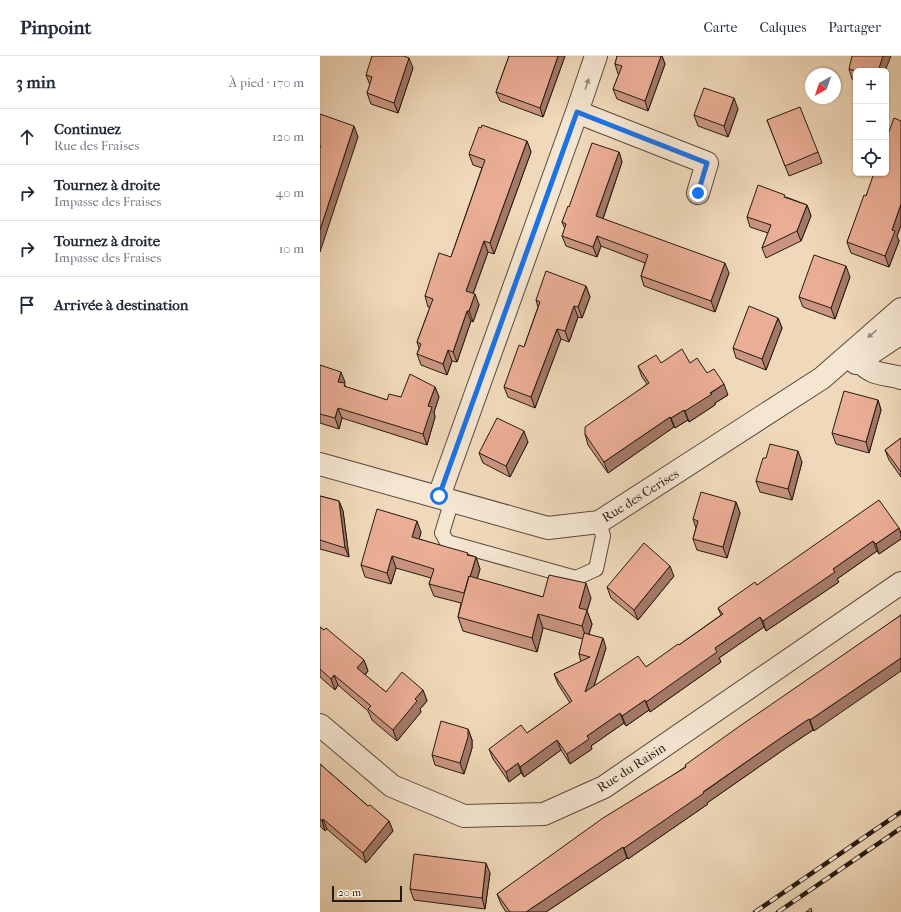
<!DOCTYPE html>
<html lang="fr">
<head>
<meta charset="utf-8">
<style>
  body { margin:0; font-family:"IM FELL French Canon",serif; background:#f2f2f3; color:#1f2937 }
  .controls { position:absolute; right:12px; top:12px; display:grid; overflow:hidden; border-radius:6px; box-shadow:0 1px 3px #0004 }
  .controls button { width:36px; height:36px; display:grid; place-items:center; padding:0; border:0; border-bottom:1px solid #e0e1e3; background:#fff; color:#1f2937; font:20px sans-serif }
  .compass { position:absolute; left:485px; top:12px; width:36px; height:36px; border-radius:50%; background:#fff; box-shadow:0 1px 3px #0004; rotate:220deg }
  .scale { position:absolute; left:12px; bottom:10px; width:70px; box-sizing:border-box; padding-left:4px; border:2px solid #251a12; border-top:0; font-size:11px; line-height:14px; white-space:nowrap; color:#251a12; -webkit-text-stroke:3px #f5e6d2; paint-order:stroke }
  .stop { position:absolute; width:12px; height:12px; margin:-9px; border:3px solid #1a73e8; border-radius:50%; background:#fff }
  .stop.end { background:#1a73e8; border-color:#fff; box-shadow:0 1px 4px #0008 }
  .list { margin:0; padding:0; list-style:none }
  h2 { display:flex; justify-content:space-between; align-items:center; height:52px; margin:0; padding:0 16px; font-size:17px }
  h2 small { font-size:13px; font-weight:400; color:#747a83 }
  .list li { display:grid; grid-template-columns:26px 1fr auto; gap:12px; align-items:center; box-sizing:border-box; height:56px; padding:0 16px; border-top:1px solid #e0e1e3 }
  .list b { display:block; font-size:15px; white-space:nowrap }
  .list p { margin:0; font-size:13px; white-space:nowrap; color:#747a83 }
  .list em { font-size:13px; font-style:normal; color:#747a83 }
  .icon { flex:none; width:22px; height:22px; fill:none; stroke:currentColor; stroke-width:2; stroke-linecap:round; stroke-linejoin:round }
  .map { position:relative; flex:none; width:581px; height:856px; overflow:hidden }
  header { display:flex; align-items:center; gap:24px; box-sizing:border-box; height:56px; padding:0 20px; background:#fff; border-bottom:1px solid #e0e1e3 }
  header strong { font-size:19px }
  nav { display:flex; gap:22px; margin-inline-start:auto; font-size:14px }
  main { display:flex }
  aside { flex:1; background:#fff }
  .map>svg:first-child { display:block }
  .lines { fill:none; stroke-linecap:round; stroke-linejoin:round }
  .lane-casing { stroke:#584a3c; stroke-width:16 }
  .street-casing { stroke:#584a3c; stroke-width:24 }
  .lane { stroke:#f5e6d2; stroke-width:14 }
  .street { stroke:#f5e6d2; stroke-width:22 }
  .rail-casing { stroke:#251a12; stroke-width:4.5 }
  .rail { stroke:#f5e6d2; stroke-width:3; stroke-dasharray:9; stroke-linecap:butt }
  .wall { fill:#c99580; stroke:#251a12 }
  .shaded-wall { fill:#a47968; stroke:#251a12 }
  .building { fill:#eaad95; stroke:#251a12 }
  .oneway { fill:#978a7c }
  .route { stroke:#1a73e8; stroke-width:5 }
  .labels { text-anchor:middle; stroke-width:3.5; stroke-linejoin:round; paint-order:stroke }
  .street-label { font-size:13px; fill:#251a12; stroke:#f5e6d2 }
</style>
</head>
<body>
<header>
<strong>Pinpoint</strong>
<nav><a>Carte</a><a>Calques</a><a>Partager</a></nav>
</header>
<main>
<aside>
<h2>3 min<small>À pied · 170 m</small></h2>
<ul class="list">
<li><svg class="icon" aria-label="ahead" viewBox="0 0 24 24"><path d="M12 20V5M6 11l6-6 6 6"/></svg><div><b>Continuez</b><p>Rue des Fraises</p></div><em>120 m</em></li>
<li><svg class="icon" aria-label="right" viewBox="0 0 24 24"><path d="M7 20v-9h11M14 6l5 5-5 5"/></svg><div><b>Tournez à droite</b><p>Impasse des Fraises</p></div><em>40 m</em></li>
<li><svg class="icon" aria-label="right" viewBox="0 0 24 24"><path d="M7 20v-9h11M14 6l5 5-5 5"/></svg><div><b>Tournez à droite</b><p>Impasse des Fraises</p></div><em>10 m</em></li>
<li><svg class="icon" aria-label="arrive" viewBox="0 0 24 24"><path d="M6 21V4h12l-3 4 3 4H6"/></svg><div><b>Arrivée à destination</b></div></li>
</ul>
</aside>
<div class="map">
<svg width="581" height="856" viewBox="0 0 581 856">
  <rect width="100%" height="100%" fill="#f0d9ba"/>
  <filter id="stains"><feTurbulence type="fractalNoise" baseFrequency=".005" numOctaves="4"/><feColorMatrix values="0 0 0 0 .2 0 0 0 0 .09 0 0 0 0 .02 0 0 0 .5 -.17"/></filter>
  <radialGradient id="worn" r=".72"><stop offset=".6" stop-color="#630" stop-opacity="0"/><stop offset="1" stop-color="#630" stop-opacity=".3"/></radialGradient>
  <g class="lines">
    <!-- lane casing -->
    <g class="lane-casing">
      <path id="lane" d="M132,444l-10,33 5,9 129,36 20,-9 7,-33 -4,-14"/>
    </g>
    <!-- street casing -->
    <g class="street-casing">
      <path id="street" d="M257,56l130,51 -9,30
        M540,305c12,15 25,12 41,17
        M536,307l45,-30
        M0,408l228,64 51,-6 223,-144 79,-69
        M119,440l138,-384 19,-56
        M0,669l72,61 72,30 80,-2 60,-27 297,-204"/>
    </g>
    <!-- lane -->
    <use href="#lane" class="lane"/>
    <!-- street -->
    <use href="#street" class="street"/>
    <!-- rail casing -->
    <g class="rail-casing">
      <path id="rail" d="M435,856l146,-100
        M458,856l123,-84"/>
    </g>
    <!-- rail -->
    <use href="#rail" class="rail"/>
  </g>
  <!-- wall -->
  <path class="wall" d="M189,0h56l-22,61 -43,-16 -4,-9z
    M297,0h45l3,8 -17,47 -31,-12 -4,-10 6,-15h-1l-3,-10 2,-7z
    M93,12l-15,45 -27,-9 -4,-11 3,-8 -4,-10z
    M529,13l7,2v9l-4,-1z
    M418,53l-10,28 -30,-11 -4,-11z
    M447,64l51,32 4,11 -33,13z
    M581,65v104l-4,11 2,5 -10,26 -38,-14 -4,-11 19,-46z
    M207,85l4,11 -37,102 -6,-2 -15,42 6,11 -6,17 -2,-1 -14,41 -5,-1 -5,14 -26,-10 -4,-11 2,-6 -2,-6 13,-35h-2l-3,-11 26,-39 31,-89 -9,-3 -4,-11z
    M299,96l3,10 -19,57 126,54 -14,39 -71,-26 -3,-10 4,-13 -44,-17 -4,11 -31,-11 -4,-10 3,-7 -3,-7 7,-15z
    M466,141l21,8 4,11 -10,25 -35,17 -4,-10 6,-15 -18,-6 -3,-10z
    M530,221l-15,42 -32,-12 -4,-10z
    M266,230l4,11 -8,21 -4,-1 -9,25 -8,-3 -26,69 -27,-11 -4,-10 20,-40 14,-40 -2,-7z
    M458,262l4,10 -16,42 -30,-12 -3,-10z
    M341,307h29l17,10 21,22 -13,8v2l-26,17 -1,-2 -13,8 -1,-1 -66,46 -20,-28 -3,-11 62,-50 -5,-7 -4,-11z
    M0,309l25,17 -1,1 2,4 41,13 14,-3 34,-10 4,10 -5,15 1,5 -8,28 -85,-27 -3,11 -19,-6z
    M558,344l3,10 -12,43 -33,-9 -4,-11z
    M581,382v39l-12,-17 -4,-10z
    M208,386l-18,35 -27,-14 -4,-10z
    M482,406l-10,38 -32,-8 -4,-11z
    M0,440l19,5 4,10 6,46 -29,-8z
    M416,446l4,11 -13,45 -30,-8 -4,-11 3,-11 -3,-9z
    M579,472l2,6v5l-22,15 -2,-3 -40,28 2,3 -73,49 -2,-4 -45,31 2,4 -71,50 -1,-2 -23,16 -2,-3 -33,23 1,3 -22,15 -9,-14 -37,27 -3,-4 -12,9 -16,-23 -4,-10 38,-16 43,-30 -12,-19 -4,-10 27,-12 -2,-8 4,-15 -40,-11 -6,24 -74,-21 -5,-14 3,-14 -27,-7 -5,-12 2,-6 -35,-10 -5,16 -26,-7 -4,-12 60,-33 -2,7 57,18 4,12 -3,10 66,18 48,1 -4,13 5,13 -3,10 17,14 -12,38 52,-19 33,-22 42,-30 -3,-7 39,-23z
    M354,520l-36,44 -27,-22 -4,-11z
    M581,559l-87,116 -1,-1 -27,18 -79,55 1,1 -80,55 -1,-1 -81,54h-40l-5,-8 -4,-10 188,-127z
    M0,571l44,33 4,11 -3,4 21,17 37,-2 4,11 -7,8 1,3 -24,29 -25,-21 -4,-9 -30,-26 -3,5 -15,-13z
    M148,673l4,11v8l-8,26 -29,-9 -3,-10z
    M0,708l48,42 21,15 4,10 -27,32 -39,-34 -2,2 -5,-5z
    M170,817l-5,36 -71,-9 -4,-11z"/>
  <!-- shaded-wall -->
  <path class="shaded-wall" d="M238,0h7l-22,61 -3,-9z
    M341,0h1l3,8 -17,47 -3,-10z
    M563,0h8l-6,15h-7z
    M89,2l4,10 -15,45 -4,-10z
    M414,42l4,11 -10,28 -4,-11z
    M34,70l4,11 -38,115v-22z
    M207,85l4,11 -37,102 -4,-11z
    M299,96l3,10 -22,65 -4,-11z
    M581,148v21l-4,11 2,5 -10,26 -4,-11 7,-26z
    M487,149l4,11 -10,25 -4,-10z
    M277,180l4,10 -4,11 -4,-10z
    M164,185l4,11 -18,50 -4,-11z
    M405,207l4,10 -14,39 -4,-11z
    M526,210l4,11 -15,42 -4,-11z
    M266,230l4,11 -8,21 -4,-11z
    M155,238l4,11 -6,17 -4,-11z
    M254,250l4,11 -9,25 -4,-11z
    M147,255l4,10 -14,41 -4,-10z
    M458,262l4,10 -16,42 -4,-11z
    M237,273l4,10 -26,69 -4,-11z
    M128,294l4,11 -5,14 -4,-11z
    M21,316l4,10 -3,10 -4,-10z
    M404,328l4,11 -13,8v2l-26,17 -4,-11z
    M115,331l4,10 -5,15 1,5 -8,28 -4,-11 5,-28z
    M558,344l3,10 -12,43 -3,-11z
    M18,352l4,10 -3,11 -4,-11z
    M364,354l4,10 -13,8 -4,-10z
    M350,361l4,10 -66,46 -4,-11z
    M204,375l4,11 -18,35 -4,-11z
    M478,395l4,11 -10,38 -4,-11z
    M19,445l4,10 6,46 -4,-9z
    M416,446l4,11 -13,45 -4,-11z
    M97,465l4,11 -4,16 -5,-11z
    M579,472l2,6v5l-22,15 -3,-10z
    M553,485l4,10 -40,28 2,3 -73,49 -3,-10 70,-52z
    M72,500l4,12 -5,16 -4,-11z
    M156,501l4,12 -10,36 -5,-11z
    M350,510l4,10 -36,44 -4,-10z
    M266,527l5,15 -4,13 5,13 -5,16 -5,-14 -3,-18z
    M218,558l5,14 -6,24 -5,-14z
    M440,561l4,10 -45,31 2,4 -71,50 -4,-10 69,-54z
    M283,582l3,10 -17,54 -4,-10z
    M581,602v13l-87,60 -4,-11z
    M44,604l4,11 -7,8 -4,-11z
    M14,619l4,10 -3,5 -4,-11z
    M103,634l4,11 -7,8 1,3 -24,29 -4,-11 22,-31z
    M325,644l4,10 -23,16 -4,-10z
    M300,657l4,10 -33,23 1,3 -22,15 -3,-10 20,-18z
    M489,663l4,11 -27,18 -79,55 1,1 -80,55 -4,-11 158,-111z
    M148,673l4,11v8l-8,26 -4,-11z
    M237,684l4,10 -37,27 -4,-10z
    M198,707l3,10 -12,9 -3,-10z
    M3,763l4,10 -2,2 -3,-10z
    M69,765l4,10 -27,32 -3,-10z
    M303,791l4,11 -81,54h-20z
    M166,807l4,10 -5,36 -3,-11z"/>
  <!-- building -->
  <path class="building" d="M52,0h32l5,2 -15,45 -27,-10 5,-16 -6,-2z
    M189,0h49l-18,52 -44,-16z
    M297,0h44l-16,45 -32,-12 9,-23 -7,-2z
    M532,0h31l-5,15h-22l-7,-2z
    M384,32l30,10 -10,28 -30,-11z
    M480,51l18,45 -33,14 -18,-46z
    M0,58l34,12 -34,104v-82l1,-2h-1z
    M574,62l7,3v83l-9,26 3,1 -10,25 -38,-14 17,-47 2,1 8,-23h12v-33z
    M162,69l45,16 -37,102 -6,-2 -18,50 9,3 -6,17h-2l-14,41 -5,-2 -5,14 -26,-10 4,-10 -4,-2 16,-43 -8,-3 14,-43 12,4 34,-97 -16,-6 10,-27 2,1z
    M272,87l27,9 -23,64 129,47 -14,38 -70,-25 7,-21 -51,-19 -4,11 -31,-11 4,-12 -4,-2 6,-16 1,1z
    M438,129l27,10 -1,2 23,8 -10,26 -35,17 9,-23 -24,-8z
    M494,199l32,11 -15,42 -32,-11z
    M226,215l40,15 -8,21 -4,-1 -9,25 -8,-2 -26,68 -27,-10 15,-42 5,2 16,-45 -4,-2z
    M429,250l29,12 -16,41 -29,-11z
    M362,293l8,14 7,-5 10,15 7,-4 10,15 -14,9 2,1 -27,17 -1,-1 -13,8 -1,-1 -66,45 -19,-28v-7l64,-44 -11,-17 18,-11 5,8z
    M0,309l21,7 -3,10 7,1 -1,3 43,14 2,-6 12,3 9,-23 25,13 -7,19 4,1 -9,27 -85,-26 -3,10 -15,-4z
    M524,335l34,9 -12,42 -34,-9z
    M177,362l27,13 -18,35 -27,-13z
    M581,382v34l-16,-22z
    M450,388l28,7 -10,38 -32,-8 7,-23h3z
    M381,436l35,10 -13,45 -30,-8 5,-18 -5,-2z
    M0,440l19,5 6,47 -25,-8z
    M559,444l20,28 -23,16 -3,-3 -40,28 2,3 -72,49 -3,-4 -45,31 2,4 -71,50 -1,-2 -23,16 -2,-3 -33,23 2,3 -22,15 -10,-14 -37,27 -2,-4 -12,9 -17,-23 32,-24 6,8 45,-32 -18,-27 36,-17 -11,-3 5,-21 19,5 -18,54 53,-36 8,11 32,-23 1,1 44,-31 -5,-6 37,-26 2,3z
    M57,453l40,12 -5,16 56,16 -1,2 9,2 -6,20 -1,-1 -5,17 -35,-9 5,-15 -42,-13 -5,17 -26,-8z
    M324,487l26,23 -36,44 -27,-23z
    M229,519l37,8 -7,25 8,2 -5,16 -44,-12 -6,24 -74,-21 11,-41 74,21z
    M581,559v43l-91,62 -1,-1 -27,18 -79,55 1,1 -80,55 -1,-1 -97,65h-16l-13,-18 106,-76 83,-51 -1,-2 52,-37z
    M0,571l4,3 2,-2 38,32 -7,8 29,24 16,-20 21,18 -8,9 2,2 -24,29 -25,-21 3,-3 -37,-31 -3,4 -11,-10z
    M121,665l27,8v8l-8,26 -28,-8z
    M0,708l48,42 2,-1 19,16 -26,32 -40,-34 -1,2 -2,-2z
    M94,798l72,9 -4,35 -72,-9z
    M491,852l1,4h-6z"/>
  <!-- one-way arrows -->
  <defs><path id="oneway-solid" d="M-6-.8H1V-3.2L6.5 0L1 3.2V.8H-6Z"/></defs>
  <g class="oneway">
    <use href="#oneway-solid" transform="translate(267 28) rotate(-72)"/>
    <use href="#oneway-solid" transform="translate(552 278) rotate(141)"/>
  </g>
  <g class="lines">
    <!-- route -->
    <path class="route" d="M119,440l138,-384 130,51 -9,30"/>
  </g>
  <g class="labels">
    <!-- street labels -->
    <g class="street-label">
      <text transform="translate(320 439) rotate(-32)" y="5">Rue des Cerises</text>
      <text transform="translate(311 711) rotate(-33)" y="5">Rue du Raisin</text>
    </g>
  </g>
  <rect width="100%" height="100%" filter="url(#stains)"/>
  <rect width="100%" height="100%" fill="url(#worn)"/>
</svg>
<div class="controls">
<button>+</button>
<button>−</button>
<button><svg class="icon" aria-label="locate" viewBox="0 0 24 24"><circle cx="12" cy="12" r="6"/><path d="M12 2v4M12 18v4M2 12h4M18 12h4"/></svg></button>
</div>
<svg class="compass" viewBox="-18 -18 36 36"><path d="M0-13l5 13h-10z" fill="#e53935"/><path d="M0 13l5-13h-10z" fill="#747a83"/></svg>
<div class="scale">20 m</div>
<div class="stop" style="left:119px;top:440px"></div>
<div class="stop end" style="left:378px;top:137px"></div>
</div>
</main>
</body>
</html>
